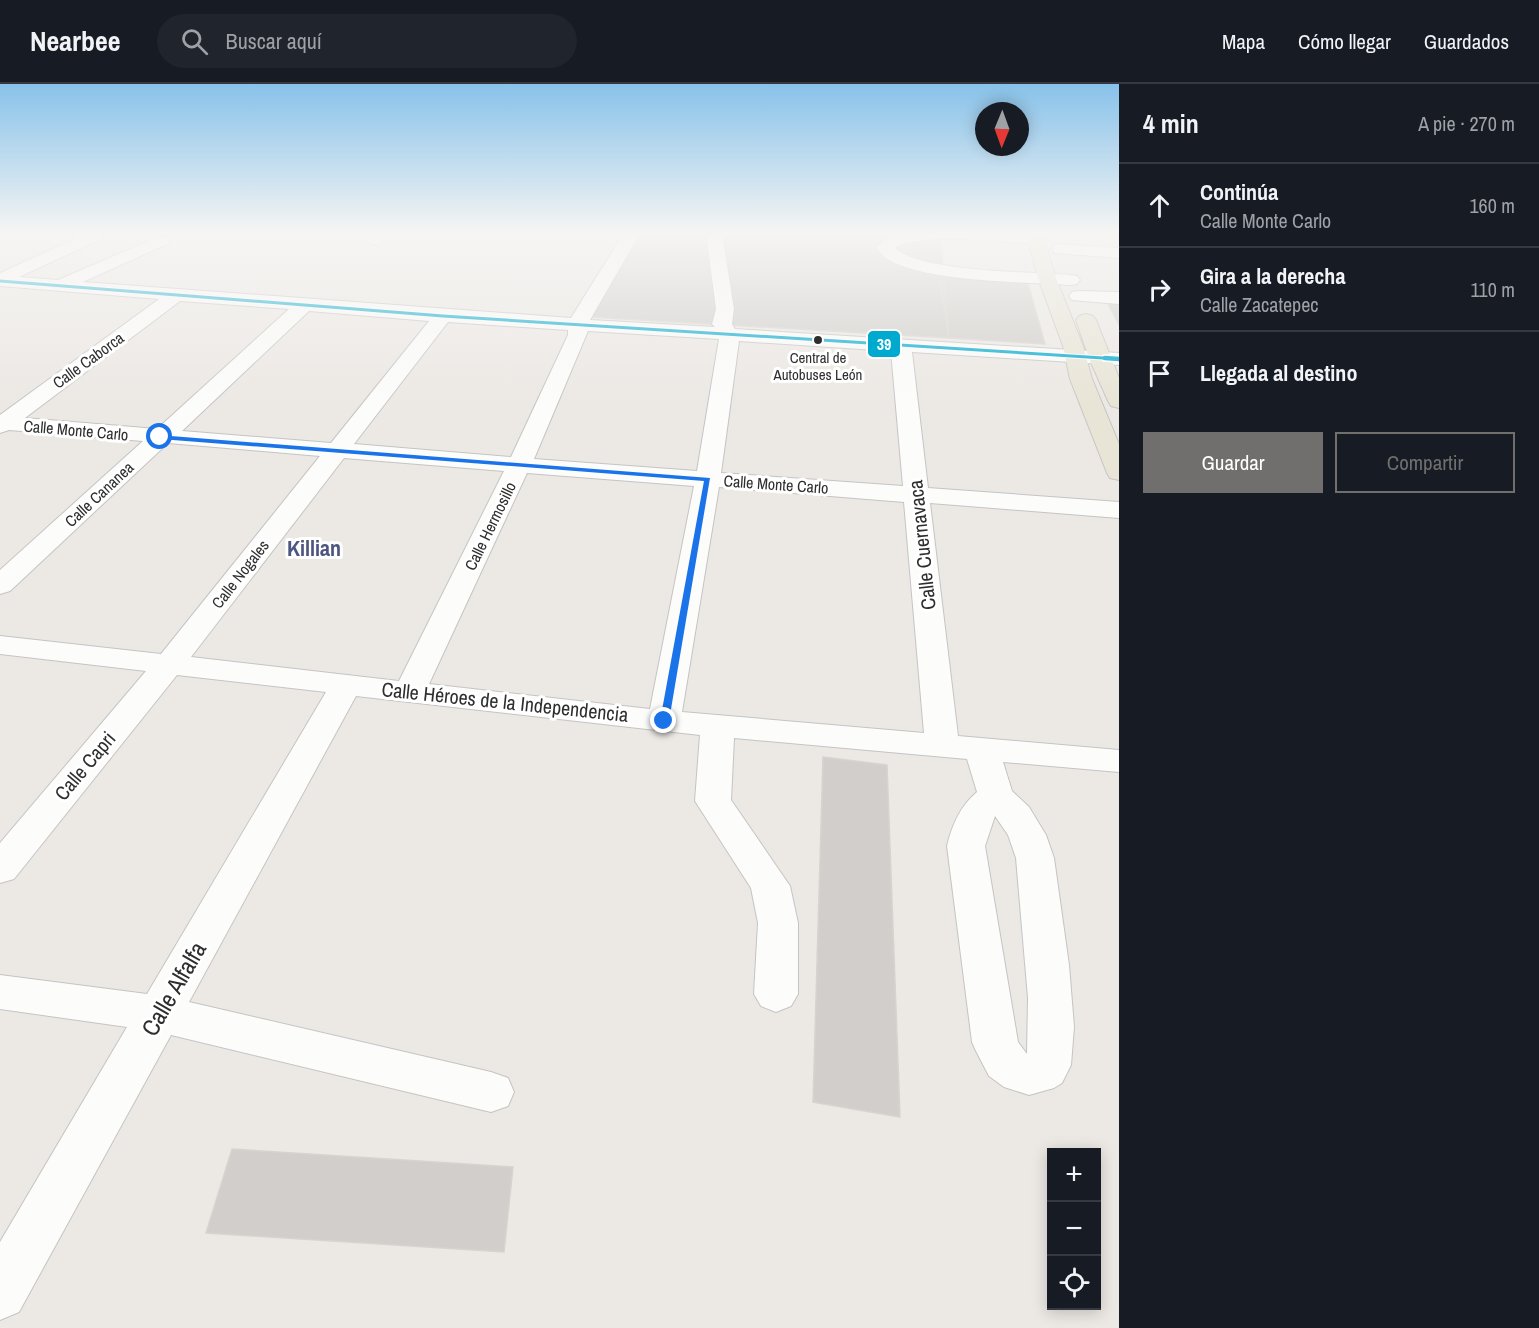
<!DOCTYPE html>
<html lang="es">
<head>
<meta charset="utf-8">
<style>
  body { margin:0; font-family:"Archivo Narrow",sans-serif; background:#20242c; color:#f1f3f6 }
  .controls { position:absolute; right:18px; bottom:18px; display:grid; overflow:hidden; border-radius:0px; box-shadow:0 3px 15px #0003 }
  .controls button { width:54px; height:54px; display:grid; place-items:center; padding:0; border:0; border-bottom:2px solid #363941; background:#171b24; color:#f1f3f6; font:30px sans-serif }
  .compass { position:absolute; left:975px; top:18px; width:54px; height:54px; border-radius:50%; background:#171b24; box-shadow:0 3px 15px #0003; rotate:181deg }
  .stop { position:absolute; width:18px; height:18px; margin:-14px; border:4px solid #1a73e8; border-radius:50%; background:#fff }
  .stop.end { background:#1a73e8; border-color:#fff; box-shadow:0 2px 6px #0008 }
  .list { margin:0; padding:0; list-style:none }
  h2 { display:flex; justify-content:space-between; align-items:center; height:78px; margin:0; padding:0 24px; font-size:26px }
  h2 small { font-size:20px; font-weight:400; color:#9ea1a6 }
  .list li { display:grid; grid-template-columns:39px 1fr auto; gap:18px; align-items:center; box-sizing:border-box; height:84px; padding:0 24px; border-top:2px solid #363941 }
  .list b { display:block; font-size:22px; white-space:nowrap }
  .list p { margin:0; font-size:20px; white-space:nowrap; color:#9ea1a6 }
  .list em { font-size:20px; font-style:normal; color:#9ea1a6 }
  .actions { display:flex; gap:12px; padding:18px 24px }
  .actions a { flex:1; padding:14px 0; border:2px solid #706f6e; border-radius:0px; text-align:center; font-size:21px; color:#706f6e }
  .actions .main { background:#706f6e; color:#fff }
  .icon { flex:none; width:33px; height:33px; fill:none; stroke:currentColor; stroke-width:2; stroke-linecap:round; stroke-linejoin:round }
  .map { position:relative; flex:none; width:1119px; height:1244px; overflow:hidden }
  header { display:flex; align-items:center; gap:36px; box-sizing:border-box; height:84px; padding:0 30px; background:#171b24; border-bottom:2px solid #363941 }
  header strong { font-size:28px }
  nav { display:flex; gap:33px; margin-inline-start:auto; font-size:21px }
  .search { width:420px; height:54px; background:#20242c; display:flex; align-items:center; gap:15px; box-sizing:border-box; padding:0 21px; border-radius:33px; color:#9ea1a6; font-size:22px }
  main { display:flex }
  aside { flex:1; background:#171b24 }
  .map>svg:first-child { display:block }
  .building { fill:#d1cecb; stroke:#d7d4d0; stroke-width:1.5 }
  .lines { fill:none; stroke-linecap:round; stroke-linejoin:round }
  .minor-casing { stroke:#c5c4c5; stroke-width:2 }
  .major-casing { stroke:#c6c5c4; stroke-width:2 }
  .minor { fill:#fcfcfb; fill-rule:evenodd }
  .major { fill:#e8e4d6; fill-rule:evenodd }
  .bus-1-far1-casing { stroke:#fff; stroke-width:5 }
  .bus-1-casing { stroke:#fff; stroke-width:8 }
  .bus-1-far1 { stroke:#00a9ce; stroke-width:3 }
  .bus-1 { stroke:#00a9ce; stroke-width:4.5 }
  .route { fill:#1a73e8 }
  .bus-dot { fill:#2e2e2e; stroke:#fff; stroke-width:2 }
  .labels { text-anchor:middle; stroke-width:6; stroke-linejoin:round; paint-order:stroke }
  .far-bus-label { font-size:15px; fill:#2e2e2e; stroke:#fff }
  .far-street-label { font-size:16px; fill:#2e2e2e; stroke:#fff }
  .street-label { font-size:20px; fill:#2e2e2e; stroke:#fff }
  .quarter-label { font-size:22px; font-weight:bold; fill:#4d5680; stroke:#fff }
  .near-street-label { font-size:24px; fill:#2e2e2e; stroke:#fff }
  .line-badge { stroke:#fff; stroke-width:2 }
  .badge-label { font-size:16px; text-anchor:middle; font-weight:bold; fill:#fff }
</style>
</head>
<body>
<header>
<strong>Nearbee</strong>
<div class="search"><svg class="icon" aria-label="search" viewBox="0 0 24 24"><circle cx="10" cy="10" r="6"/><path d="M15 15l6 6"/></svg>Buscar aquí</div>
<nav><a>Mapa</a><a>Cómo llegar</a><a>Guardados</a></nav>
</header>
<main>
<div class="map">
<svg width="1119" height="1244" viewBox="0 0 1119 1244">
  <rect width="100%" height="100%" fill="#ece8e4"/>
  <!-- building -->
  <path class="building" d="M639,149h301l9,105 -359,-21z
    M939,189l88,7 18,64 -96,-6z
    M1107,218l12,1v22z
    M823,673l64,8 13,352 -87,-15z
    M232,1065l281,18 -9,85 -298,-19z"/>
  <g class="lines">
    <!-- minor casing -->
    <g class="minor-casing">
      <path id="minor" d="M88,149h13l2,3 -2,3 -82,38 39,3 103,-44 6,2 2,3 -2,3 -84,38 488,36 53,-85h16l-50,87 125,7 -3,-3 4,-15 -9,-69 5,-7h16l-5,7 11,69 -2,15 3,5 384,24v12l-207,-13 16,136 191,14v16l-189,-15 28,233 161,14v22l-116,-10 9,29 17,16 17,28 8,23 15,107 5,62 -3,38 -9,18 -8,5 -25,7 -25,-8 -15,-11 -13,-25 -4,-9 -25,-196c5,-21 13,-40 30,-54l-10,-33 -233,-21 -3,62 59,86 8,37v71l-7,12 -15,6 -15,-6 -7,-12 4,-71 -7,-35 -56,-87 5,-66 -344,-39 -167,306 302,70 17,6 6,14 -6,14 -17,6 -320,-77 -152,277 -19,8v-78l127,-215 -127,-18v-34l147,19 179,-302 -149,-17 -163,204 -14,4v-40l146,-172 -146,-17v-18l161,18 159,-198 -152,-13 -158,148 -10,3v-24l143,-129 -134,-11 -9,3v-18l159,-116 -159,-13v-13zM180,217l109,8 -132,120 -132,-11zM309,227l120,10 -98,122 -149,-12zM448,238l120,8v5l-57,122 -157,-13zM588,247l131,8 -22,132 -163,-12zM739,257l152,10 12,135 -182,-13zM344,374l160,13 -105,210 -208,-24zM527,389l167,13 -44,223 -221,-25zM719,403l185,15 20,231 -242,-21zM995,732l13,19 8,23 12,140 -1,56 -9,-12 -33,-196z
        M370,149h16l-7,10 -6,2 -8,-5z
        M903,149h119l20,3 2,3 -8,5c-30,-2 -118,-13 -141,4 24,24 139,24 176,27l6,1 3,4 -3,4 -6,1c-45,-3 -144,-3 -182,-25 -5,-2 -9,-8 -12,-13l11,-10z
        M1060,160l59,4v10l-65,-5 -2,-4 2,-4z
        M1078,207l41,1v12l-47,-4 -3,-4 3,-4z"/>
    </g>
    <!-- major casing -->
    <g class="major-casing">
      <path id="major" d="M1026,149h16l14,45 27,68 9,33 27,65v36l-9,-2 -3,-5 -37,-94 -7,-33 -25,-68z
        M1086,230l7,2 3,4 23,58v30l-8,-2 -3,-5 -19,-43 -13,-38 3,-4z"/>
    </g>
    <!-- minor -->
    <use href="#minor" class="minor"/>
    <!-- major -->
    <use href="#major" class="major"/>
    <!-- bus-1-far1 casing -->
    <g class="bus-1-far1-casing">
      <path id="bus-1-far1" d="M0,197l443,35 676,43"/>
    </g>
    <!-- bus-1 casing -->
    <g class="bus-1-casing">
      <path id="bus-1" d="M1105,274l14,1"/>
    </g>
    <!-- bus-1-far1 -->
    <use href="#bus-1-far1" class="bus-1-far1"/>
    <!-- bus-1 -->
    <use href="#bus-1" class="bus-1"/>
  </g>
  <!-- sky -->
  <linearGradient id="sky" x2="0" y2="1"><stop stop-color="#88c2ea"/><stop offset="0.46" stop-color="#f6f5f3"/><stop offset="1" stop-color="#f6f5f3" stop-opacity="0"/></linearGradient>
  <rect width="1119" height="323" fill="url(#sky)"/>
  <!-- route -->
  <path class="route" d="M158,351l552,43 -41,243 -5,3 -4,-3 44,-240 -544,-42z"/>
  <!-- markers -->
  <circle class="bus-dot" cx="818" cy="256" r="5"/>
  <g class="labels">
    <!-- far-bus labels -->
    <g class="far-bus-label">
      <text x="818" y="279">Central de<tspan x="818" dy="17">Autobuses León</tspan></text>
    </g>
    <!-- far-street labels -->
    <g class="far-street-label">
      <text transform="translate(88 276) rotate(-36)" y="6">Calle Caborca</text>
      <text transform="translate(76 346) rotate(5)" y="6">Calle Monte Carlo</text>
      <text transform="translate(776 400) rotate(4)" y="6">Calle Monte Carlo</text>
      <text transform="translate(99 410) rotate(-43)" y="6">Calle Cananea</text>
      <text transform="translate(490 442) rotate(-64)" y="6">Calle Hermosillo</text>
      <text transform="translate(240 490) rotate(-52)" y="6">Calle Nogales</text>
    </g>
    <!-- street labels -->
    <g class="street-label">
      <text transform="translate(922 461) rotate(-96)" y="7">Calle Cuernavaca</text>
      <text transform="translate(505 618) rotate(6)" y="7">Calle Héroes de la Independencia</text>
      <text transform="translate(85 682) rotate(-50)" y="7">Calle Capri</text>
    </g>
    <!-- quarter labels -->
    <g class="quarter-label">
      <text x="314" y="472">Killian</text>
    </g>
    <!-- near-street labels -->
    <g class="near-street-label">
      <text transform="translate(174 905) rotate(-60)" y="8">Calle Alfalfa</text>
    </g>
  </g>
  <rect class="line-badge" x="867" y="246" width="34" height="28" rx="6" fill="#00a9ce"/>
  <g class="badge-label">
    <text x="884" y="266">39</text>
  </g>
</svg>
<div class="controls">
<button>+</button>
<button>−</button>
<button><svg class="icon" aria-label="locate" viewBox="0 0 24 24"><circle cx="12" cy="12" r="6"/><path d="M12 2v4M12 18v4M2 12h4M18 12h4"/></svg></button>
</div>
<svg class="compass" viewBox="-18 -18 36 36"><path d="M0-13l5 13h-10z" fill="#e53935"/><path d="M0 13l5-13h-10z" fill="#9ea1a6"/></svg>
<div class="stop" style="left:160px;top:353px"></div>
<div class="stop end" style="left:664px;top:637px"></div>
</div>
<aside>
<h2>4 min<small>A pie · 270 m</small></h2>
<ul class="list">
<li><svg class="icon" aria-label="ahead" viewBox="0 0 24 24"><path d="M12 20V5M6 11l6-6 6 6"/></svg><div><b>Continúa</b><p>Calle Monte Carlo</p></div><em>160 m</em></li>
<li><svg class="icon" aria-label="right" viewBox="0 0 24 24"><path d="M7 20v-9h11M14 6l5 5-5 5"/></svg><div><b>Gira a la derecha</b><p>Calle Zacatepec</p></div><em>110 m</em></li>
<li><svg class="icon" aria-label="arrive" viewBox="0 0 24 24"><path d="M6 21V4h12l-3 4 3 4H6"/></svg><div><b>Llegada al destino</b></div></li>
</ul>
<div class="actions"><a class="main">Guardar</a><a>Compartir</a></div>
</aside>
</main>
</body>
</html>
